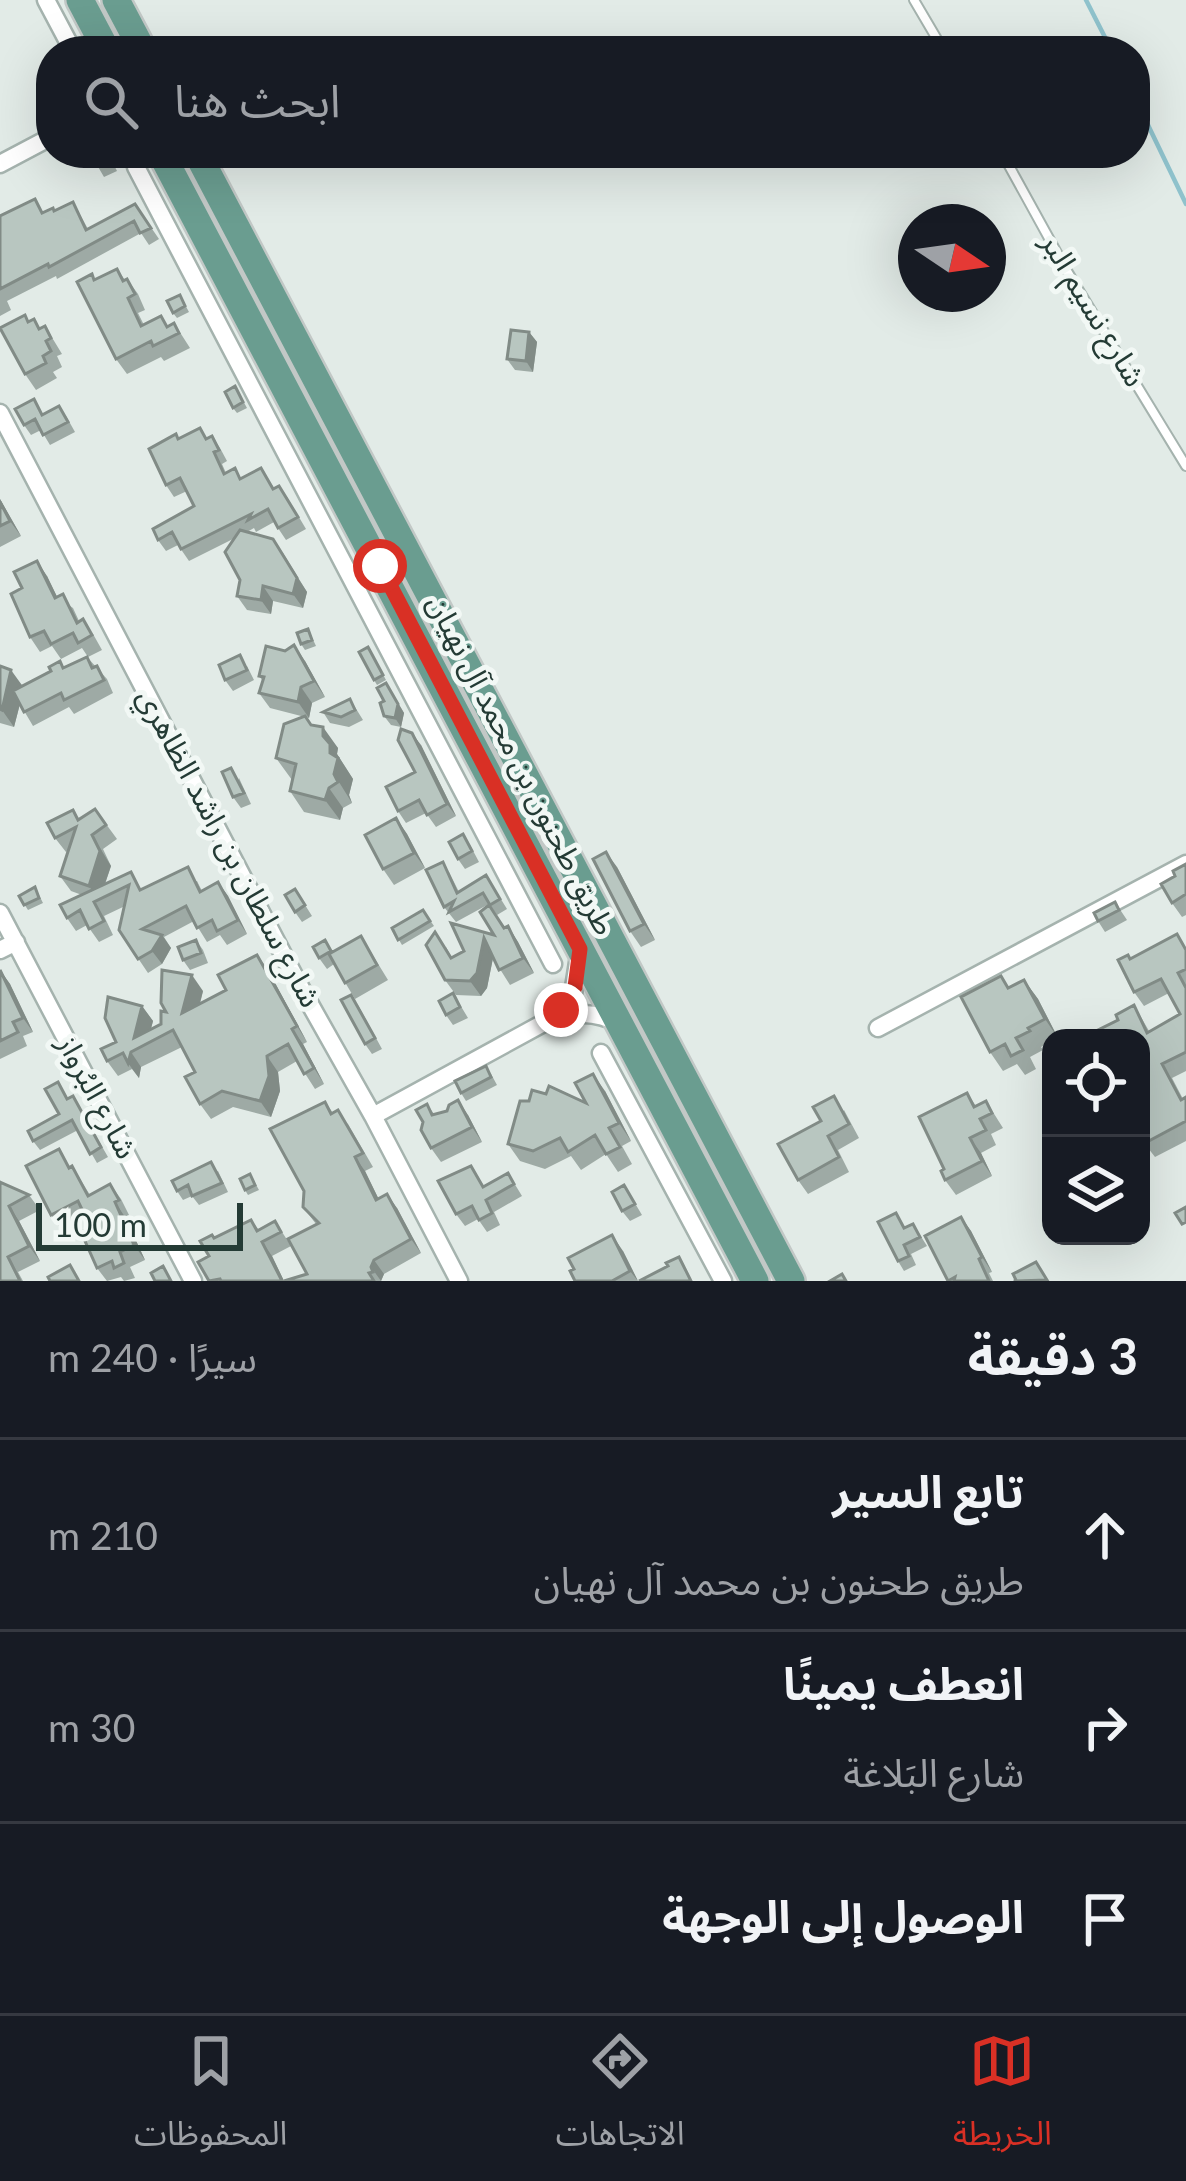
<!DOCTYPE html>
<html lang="ar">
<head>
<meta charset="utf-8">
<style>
  body { margin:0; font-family:Lato,"Noto Sans Arabic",sans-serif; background:#20242c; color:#f1f3f6; direction:rtl }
  .controls { position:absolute; right:36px; bottom:36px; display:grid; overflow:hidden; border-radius:24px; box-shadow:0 12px 48px #0002 }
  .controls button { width:108px; height:108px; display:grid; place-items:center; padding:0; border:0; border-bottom:3px solid #363941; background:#171b24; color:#f1f3f6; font:60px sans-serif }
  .compass { position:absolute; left:898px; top:204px; width:108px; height:108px; border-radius:50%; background:#171b24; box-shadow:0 12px 48px #0002; rotate:103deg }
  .scale { position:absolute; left:36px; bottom:30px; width:207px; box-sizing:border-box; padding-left:12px; border:6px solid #243b35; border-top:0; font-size:33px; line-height:42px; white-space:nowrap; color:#243b35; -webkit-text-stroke:9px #f2f8f5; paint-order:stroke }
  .stop { position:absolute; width:36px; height:36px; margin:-27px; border:9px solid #d93025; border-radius:50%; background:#fff }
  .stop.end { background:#d93025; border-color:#fff; box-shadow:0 3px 12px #0008 }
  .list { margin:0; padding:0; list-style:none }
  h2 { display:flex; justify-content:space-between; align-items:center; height:156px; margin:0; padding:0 48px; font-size:51px }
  h2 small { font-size:39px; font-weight:400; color:#9ea1a6 }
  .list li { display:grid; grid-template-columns:78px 1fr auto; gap:36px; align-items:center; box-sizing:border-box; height:192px; padding:0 48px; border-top:3px solid #363941 }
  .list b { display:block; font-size:45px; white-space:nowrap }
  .list p { margin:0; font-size:39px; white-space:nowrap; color:#9ea1a6 }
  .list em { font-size:39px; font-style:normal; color:#9ea1a6 }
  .icon { flex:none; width:66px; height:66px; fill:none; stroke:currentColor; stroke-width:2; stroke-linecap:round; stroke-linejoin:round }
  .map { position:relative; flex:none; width:1186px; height:1281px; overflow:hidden; direction:ltr }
  .search { position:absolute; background:#171b24; box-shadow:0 12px 48px #0002; left:36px; right:36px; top:36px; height:132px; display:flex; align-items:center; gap:30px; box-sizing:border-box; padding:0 42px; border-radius:48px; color:#9ea1a6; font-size:45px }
  .sheet { height:732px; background:#171b24 }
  nav { display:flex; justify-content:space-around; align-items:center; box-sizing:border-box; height:168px; border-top:3px solid #363941; background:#171b24; font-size:33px; color:#9ea1a6 }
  nav a { display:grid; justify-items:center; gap:6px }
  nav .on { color:#d93025 }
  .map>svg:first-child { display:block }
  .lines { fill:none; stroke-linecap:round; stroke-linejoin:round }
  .stream { stroke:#8fc2cc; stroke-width:4.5 }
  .service-casing { stroke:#a5b3ae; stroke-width:12 }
  .minor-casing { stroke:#a5b3ae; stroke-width:21 }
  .primary-casing { stroke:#c2c8c6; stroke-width:32 }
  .service { stroke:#fff; stroke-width:8 }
  .minor { stroke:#fff; stroke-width:16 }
  .primary { stroke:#6a9d90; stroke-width:27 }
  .wall { fill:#9eaaa5 }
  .shaded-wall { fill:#818b86 }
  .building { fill:#b8c6c0; stroke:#818b86; stroke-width:3 }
  .route { stroke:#d93025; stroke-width:15 }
  .labels { text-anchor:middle; stroke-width:10; stroke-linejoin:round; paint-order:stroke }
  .street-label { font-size:30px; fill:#243b35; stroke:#f2f8f5 }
</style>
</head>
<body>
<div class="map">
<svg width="1186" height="1281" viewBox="0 0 1186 1281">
  <rect width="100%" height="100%" fill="#e2ebe7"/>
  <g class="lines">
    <!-- stream -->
    <path class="stream" d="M1086,0l26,51
      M1135,98l51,106"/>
    <!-- service casing -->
    <g class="service-casing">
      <path id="service" d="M914,0l30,51
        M1002,153l65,118 119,195"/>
    </g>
    <!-- minor casing -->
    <g class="minor-casing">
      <path id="minor" d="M46,0l27,51
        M0,164l51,-27
        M136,167l417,797
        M0,413l298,570 75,133 86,165
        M0,913l193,368
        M0,950l16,-8
        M553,1017l20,-23 6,-38
        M878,1028l308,-164
        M601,1053l122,228
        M373,1116l176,-96c25,-8 45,-9 70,3"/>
    </g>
    <!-- primary casing -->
    <g class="primary-casing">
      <path id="primary" d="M80,0l27,51
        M116,0l27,51
        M161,153l594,1128
        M197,153l594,1128"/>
    </g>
    <!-- service -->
    <use href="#service" class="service"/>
    <!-- minor -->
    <use href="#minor" class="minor"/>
    <!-- primary -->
    <use href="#primary" class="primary"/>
  </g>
  <!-- wall -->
  <path class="wall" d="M90,153h18l9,18 -13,6z
    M73,202l15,27 47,-25 24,35 -10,6 -8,-12 -84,46 -1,-3 -49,25 4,9 -11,6v-100l54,-5z
    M117,269l8,11 2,-1 11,15 7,16 -7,3 6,12 24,1 6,-3 16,25 -26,13 -3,-4 -34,17 -11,-15 -21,-79z
    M183,301l6,11 -12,6 -4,-5z
    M29,321l11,7 5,-2 17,28 -5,2 5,11 -9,5 4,6 -21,12 -11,-16z
    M529,332l8,10 -4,30 -18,-2 -8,-11z
    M235,386l12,22 -10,5 -4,-5z
    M44,414l22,2 9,16 -25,13 -9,-15 -10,5 -7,-10z
    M200,428l7,11 5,-3 8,12 7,13 -5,3 4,9 16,5 19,-10 13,20 13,9 19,32 -20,11 -12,-18 -18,10 -2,-4 -7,4 36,21 24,39 -4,16 -30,-7 -2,13 -24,-4 -10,-14 3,-16 -5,-42 -46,23 -11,-16 -12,6 -8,-11 36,-34 -7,-15 -13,6 -8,-12 13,-46z
    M0,499l21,37 -21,11z
    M47,576l10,21 16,11 6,13 14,13 9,16 -14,7 -6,-9 -21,11 -9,-13 -12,6 -10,-15z
    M308,629l8,17 -11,4 -4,-6z
    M368,647l18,33 -9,5 -3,-5z
    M87,657l20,22 6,14 -39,21 -5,-7 -36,19 -13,-22 -6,23 -14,-4v-57l23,20z
    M305,661l20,36 -13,6 -3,15 -3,-1 6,9 26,22 -1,6 16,25 -4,16 3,8 -9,5 -3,12 -36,-8 -14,-21 2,-11 -16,-22 29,-41 -35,-9 -11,-15 4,-12 -4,-5z
    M247,666l7,14 -21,11 -8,-11z
    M392,692l12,21 -3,14 -10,-2 -7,-9v-15z
    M350,699l13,21 -14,7 -19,-4 -7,-11z
    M421,745l35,71 -20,11 -10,-14 -20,10 -8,-12 17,-39z
    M239,778l12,26 -10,4 -8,-11z
    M95,809l22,30 -14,10 8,17 -6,18 37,5 55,-8 5,10 16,-9 10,14 19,38 -20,11 -7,-10 -13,7 -13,-21 -30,16 7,11 -9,16 -14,9 -29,-43 6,-24 -21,10 9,19 -14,7 -12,-17 -11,6 -9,-13 15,-23 -11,-4 -11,-15 8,-25 -2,1 -11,-14z
    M396,818l11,16 18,34 -31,17 -11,-16z
    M470,845l9,17 -14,7 -7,-10z
    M1186,864v51l-4,2 -10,-14 3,-27z
    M617,867l38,73 -14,7 -11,-16z
    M449,872l10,20 27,-17 21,34 -10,6 -8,-11 -33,18 -12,-15z
    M295,889l17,27 -10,6 -7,-10z
    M38,893l5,10 -15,7 -9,-14z
    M1115,902l12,18 -22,12 -7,-11z
    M423,910l11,16 -32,19 -10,-17z
    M508,926l10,16 16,31 -24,12 -17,-27 -6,30 -6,8 -25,-1 -11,-15 1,-33 6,11z
    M361,936l27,44 -33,19 -21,-35 -7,5 -8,-11 6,-18 8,12z
    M196,940l7,10 5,13 -18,7 -7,-10z
    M1186,947v124l-14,7 11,21 3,-2v44l-31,16 -7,-9 -7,4v-114l-23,-18 16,-15 15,26 31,-17 -11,-21 -25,13 -10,-14 -3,-33z
    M257,955l11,15 39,72 -4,2 21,40 -9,5 -18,-28 -19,11 2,19 -9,26 -38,-10 -22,12 -11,-15 -5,-32 -13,-25 -41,20 -2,11 -7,-9 -14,7 -11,-15 9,-19 26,-36 11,15 -2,8 10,-5 5,-12 37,-21 -3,13 26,-14z
    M0,970l10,14 23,48 -10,4 4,10 -27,13z
    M1024,980l14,19 20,39h-7v4l-10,5 2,3 -13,7 6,12 -11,6 -8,-11 -14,7 -13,-19 19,-65z
    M453,993l15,25 -15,7 -7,-10z
    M358,1005l24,44 -10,5 -7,-10z
    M491,1074l6,11 -31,16 -5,-8z
    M605,1091l26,50 -9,5 10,18 -14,8 -12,-18 -25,16 -10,-14 -26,13 -25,-8 -12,-17 21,-43 57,2z
    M967,1093l9,13 10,-5 17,27 -12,6 5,11 -15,8 11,23 -36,19 -11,-15 -1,-11z
    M73,1096l35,61 -11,6 -19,-33 -38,20 -7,-9 26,-27 10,-15z
    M325,1102l8,11 15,11 25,43 -8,4 13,27 19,10 24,45 -37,21 -3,7h-172v-25l5,-18 37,-18 8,10 16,-9 16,25 -19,10 12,25 23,-7 9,-50 -13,-17z
    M427,1104l7,10 34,1 14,27 -41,20 -10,-14z
    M844,1110l15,28 -21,12 11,22 -41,22 -10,-14z
    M72,1166l18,29 20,-11 11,15 8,16 -4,2 20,43 -15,7 5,11 -11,3 -3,-4 -14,4 -10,-13 -6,-40 -5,-11 -24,13 -11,-15z
    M471,1166l13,20 24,-13 14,23 -28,16 6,13 -13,7 -9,-13 -13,7 -9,-12z
    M218,1171l10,21 -29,13 -7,-9 -9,4 -6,-9z
    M250,1174l9,16 -11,5 -3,-5z
    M0,1182l29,13 11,15 -21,11 21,40 -22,11 5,9h-23z
    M624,1185l18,30 -12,6 -8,-10z
    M961,1217l10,14 21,41 -3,1 4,8h-45z
    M913,1224l14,22 -16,8 5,11 -12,6 -6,-10 8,-33z
    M623,1251l15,30h-63z"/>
  <!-- shaded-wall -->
  <path class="shaded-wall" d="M529,332l8,10 -4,30 -7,-11z
    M0,499l21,37 -11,-15 -10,-19z
    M273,539l34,53 -4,16 -10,-14z
    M37,561l10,15 18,37 -10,-15z
    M263,586l10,15 -2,13 -10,-14z
    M294,645l11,16 20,36 -11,-16z
    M11,670l13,18 -10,39 -12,-17z
    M386,683l18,30 -3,14 -6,-9z
    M301,687l11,16 -3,15 -11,-16z
    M323,727l15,21 -1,6 16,25 -4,16 3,8 -18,-29 -4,-21 -7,-17z
    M412,733l9,12 35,71 -9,-12z
    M329,788l14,20 -3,12 -15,-20z
    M396,818l11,16 18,34 -11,-15z
    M92,835l19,31 -12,35 -10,-15z
    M606,852l11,15 38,73 -11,-16z
    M218,882l10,14 19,38 -9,-14z
    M508,926l10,16 16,31 -11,-15z
    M162,935l9,13 -9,16 -10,-13z
    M484,938l10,15 -7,35 -6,8 -11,-15z
    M257,955l11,15 39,72 -10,-16z
    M0,970l10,14 23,48 -10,-14z
    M192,975l11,16 -10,38 -11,-16z
    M1024,980l14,19 20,39 -13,-19z
    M142,1006l11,15 -6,22 -13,-5z
    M292,1029l11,15 21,40 -10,-16z
    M131,1052l10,15 -2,11 -11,-15z
    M267,1056l11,16 2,19 -9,26 -11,-16z
    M593,1074l12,17 26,50 -12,-18z
    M458,1100l10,15 14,27 -10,-15z
    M970,1138l11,15 11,23 -10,-15z
    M355,1157l10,14 21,43 -10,-14z
    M387,1194l10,14 24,45 -10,-14z
    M115,1202l10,15 20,43 -11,-15z
    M9,1206l10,15 21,40 -11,-15z
    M961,1217l10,14 21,41 -10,-15z
    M612,1235l11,16 15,30 -8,-10z
    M262,1242l10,14 12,25h-2z
    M374,1260l10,14 -3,7 -10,-14z"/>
  <!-- building -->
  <path class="building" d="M90,153h16l4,7 -13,6z
    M35,199l7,14 11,-5 1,3 19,-9 13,28 49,-26 16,24 -11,5 -6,-12 -85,46 -1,-3 -48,25v-73z
    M117,269l6,12 4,-2 8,15 -7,4 13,28 20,-10 6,11 7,-4 5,10 -26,13 -2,-5 -35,18 -39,-77 15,-8 2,6z
    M180,295l5,11 -12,7 -6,-12z
    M25,315l3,7 6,-3 5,10 6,-3 6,12 -5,3 5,10 -8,5 3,7 -21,11 -25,-46z
    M511,330l18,2 -3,29 -19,-2z
    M235,386l8,16 -10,6 -8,-16z
    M34,399l8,16 17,-9 9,16 -25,13 -8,-16 -11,6 -9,-16z
    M200,428l6,11 6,-3 7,14 -5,2 10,22 11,-6 5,11 21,-11 12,21 6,-3 19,31 -20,11 -10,-19 -20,11 3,-6 -70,35 -9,-17 -14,8 -5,-11 41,-23 -14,-28 -14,7 -17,-36 27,-15 2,5z
    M0,502l10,19 -10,5z
    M240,530l33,9 24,39 -4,16 -30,-8 -2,14 -24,-4 3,-16 -15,-28z
    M37,561l18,37 8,-4 14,29 6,-4 9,16 -14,8 -5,-10 -22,11 -7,-13 -14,6 -19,-43 11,-6 -8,-16z
    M308,629l4,11 -11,4 -4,-11z
    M294,645l20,36 -13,6 -3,15 -39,-9 5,-16 -5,-1 7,-30 19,5z
    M368,647l15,28 -9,5 -15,-28z
    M240,655l7,15 -22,10 -6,-15z
    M87,657l5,11 5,-2 7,14 -40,20 -3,-7 -37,19 -11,-21 38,-20 -2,-4 11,-6 3,7z
    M0,666l11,4 -9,40 -2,-1z
    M386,683l12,21 -3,14 -11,-2 -4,-13 4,-2 -7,-13z
    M350,699l5,11 -14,7 -18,-5z
    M305,716l6,9 12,2v9l7,8v9l8,5 -4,16 4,8 -9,6 -4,12 -35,-9 6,-27 -20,-6 8,-34z
    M401,729l11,4 35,71 -20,11 -8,-15 -21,11 -12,-24 29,-15 -17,-32z
    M231,768l13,25 -11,4 -11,-25z
    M95,809l11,16 -14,10 8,16 -11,35 -29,-10 16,-49 -21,11 -8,-15 26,-13 5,10z
    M396,818l18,35 -31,16 -18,-34z
    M463,834l9,17 -14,8 -9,-17z
    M606,852l38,72 -14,7 -37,-72z
    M443,862l14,31 29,-18 14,24 -10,6 -7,-12 -34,19 5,-11 -10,6 -18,-37z
    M1186,864v30l-14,9 -11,-19 14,-8 -2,-5z
    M188,867l12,25 18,-10 20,38 -21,11 -5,-11 -15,8 -11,-22 -44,23 20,6 -10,16 -14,8 -19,-29 10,-45 -35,17 10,19 -15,8 -9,-19 -13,8 -7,-13 71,-33 9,18z
    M35,887l4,11 -15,7 -5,-9z
    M295,889l10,16 -10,7 -10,-17z
    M1115,902l4,8 -21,11 -4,-8z
    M489,905l15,23 4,-2 15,32 -24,12 -15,-32 -7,35 -7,8 -25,-1 -19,-35 9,-13 16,26 13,-7 -13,-28 43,12 -14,-23z
    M423,910l7,11 -32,19 -6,-12z
    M1177,934l9,16v19l-8,4 8,15v64l-24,12 19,36 5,-3v24l-41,22 -4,-7v-98h-54l-1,-2 32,-16 -2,-5 18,-10 13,28 33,-19 -19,-35 -27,13 -16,-32 10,-5 2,4z
    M361,936l16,29 -32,18 -16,-29z
    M196,940l5,13 -18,7 -5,-13z
    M325,940l6,11 -12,7 -6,-11z
    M257,955l40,71 -5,3 22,39 -10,6 -16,-30 -21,12 2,20 -9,25 -38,-10 -22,13 -15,-27 10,-5 -22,-42 -42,22 -3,11 -5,-10 -16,8 -6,-12 15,-7 -11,-24 3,-21 34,9 -8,32 27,-14v-13l5,1 -5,-9 1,-33 30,5 -10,38 44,-23 -8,-15z
    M0,970l23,48 -10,4 5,10 -18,9z
    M1001,976l7,12 16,-8 21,39 -17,9 2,3 -14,7 7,12 -12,6 -6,-12 -15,8 -29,-55z
    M453,993l7,14 -14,8 -7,-14z
    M351,995l24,43 -10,6 -24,-44z
    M486,1066l5,11 -30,16 -6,-12z
    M593,1074l26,49 -10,5 11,19 -14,7 -11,-19 -27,17 -8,-14 -27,13 -25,-7 12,-43h9l3,-11 14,4 3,-8 37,17 -11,-20z
    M58,1082l9,17 6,-3 28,51 -11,7 -18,-34 -39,21 -5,-10 31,-17 -14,-25z
    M967,1093l7,14 12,-6 6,12 -12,6 6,11 -16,8 12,23 -37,19 -4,-9 3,-2 -25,-52z
    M834,1096l15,28 -21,12 11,21 -41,23 -20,-36 43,-23 -8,-14z
    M458,1100l14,27 -41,21 -10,-18 2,-8 -7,-12 11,-6 5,11 15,-4 2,-6z
    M325,1102l6,12 7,-4 25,43 -8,4 21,43 11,-6 24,45 -37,21 -3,7 2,5 -4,1 5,8h-90l23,-7 -19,-35 31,-16 -16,-16 1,-16 -34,-62z
    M59,1149l10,19 3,-2 16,30 22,-12 9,16 -4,2 19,43 -14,7 4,11 -10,5 -2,-7 -15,7 -16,-36 10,-4 -13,-27 -27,14 -25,-49z
    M211,1162l11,21 -30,13 -4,-11 -11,6 -5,-10z
    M471,1166l12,21 25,-14 6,11 -28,16 6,13 -13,7 -7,-14 -16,8 -18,-33z
    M250,1174l5,11 -10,5 -5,-11z
    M0,1182l29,13 -20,11 20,40 -21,11 12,24h-20z
    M624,1185l11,19 -13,7 -10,-19z
    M1186,1207v15l-4,2 -7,-11z
    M896,1213l8,15 9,-4 7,13 -16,8 5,11 -11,5 -20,-39z
    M961,1217l21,40 -3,2 10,22h-35l1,-4 -7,4 -23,-45z
    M251,1220l6,11 18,-10 6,11 -19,10 20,39h-61l-1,-2 -11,2 -11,-19 11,-6 -9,-15 12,-6 2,3z
    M612,1235l18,36 -18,10h-37l-5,-10 4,-2 -6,-11z
    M679,1257l12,24h-52l29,-15 -2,-3z
    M1036,1262l11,18 -33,1 2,-1 -3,-6z
    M70,1265l9,16h-29l-2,-4z
    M163,1266l8,15h-16l-4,-8z
    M842,1274l4,7h-16z"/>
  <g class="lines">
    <!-- route -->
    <path class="route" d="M380,566l200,383 -5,38 -14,23"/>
  </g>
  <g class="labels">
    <!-- street labels -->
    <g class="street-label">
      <text transform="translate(1093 310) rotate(59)" y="10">شارع نسيم البر</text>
      <text transform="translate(521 765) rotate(63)" y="10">طريق طحنون بن محمد آل نهيان</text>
      <text transform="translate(229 848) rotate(62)" y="10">شارع سلطان بن راشد الظاهري</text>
      <text transform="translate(97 1097) rotate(62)" y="10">شارع البُرواز</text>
    </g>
  </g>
</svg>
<div class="controls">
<button><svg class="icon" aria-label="locate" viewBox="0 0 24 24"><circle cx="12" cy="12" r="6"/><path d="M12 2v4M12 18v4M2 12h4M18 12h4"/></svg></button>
<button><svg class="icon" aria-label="layers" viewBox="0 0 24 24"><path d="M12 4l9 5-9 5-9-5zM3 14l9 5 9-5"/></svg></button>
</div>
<svg class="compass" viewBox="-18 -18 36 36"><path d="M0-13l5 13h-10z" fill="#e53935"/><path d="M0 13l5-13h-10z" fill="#9ea1a6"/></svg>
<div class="scale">100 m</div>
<div class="stop" style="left:380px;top:566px"></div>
<div class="stop end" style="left:561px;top:1010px"></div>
<div class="search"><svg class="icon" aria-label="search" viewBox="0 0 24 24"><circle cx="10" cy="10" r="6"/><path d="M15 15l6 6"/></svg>ابحث هنا</div>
</div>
<section class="sheet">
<h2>3 دقيقة<small>سيرًا · 240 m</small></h2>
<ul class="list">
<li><svg class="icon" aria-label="ahead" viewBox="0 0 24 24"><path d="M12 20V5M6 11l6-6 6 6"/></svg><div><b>تابع السير</b><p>طريق طحنون بن محمد آل نهيان</p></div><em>210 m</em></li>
<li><svg class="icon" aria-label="right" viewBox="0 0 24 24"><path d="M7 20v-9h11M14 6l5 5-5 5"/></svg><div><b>انعطف يمينًا</b><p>شارع البَلاغة</p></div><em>30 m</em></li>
<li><svg class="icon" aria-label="arrive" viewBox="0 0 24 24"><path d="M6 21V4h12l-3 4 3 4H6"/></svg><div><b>الوصول إلى الوجهة</b></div></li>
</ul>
</section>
<nav>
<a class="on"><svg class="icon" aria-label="map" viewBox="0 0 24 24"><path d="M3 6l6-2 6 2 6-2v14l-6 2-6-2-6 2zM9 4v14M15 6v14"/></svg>الخريطة</a>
<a><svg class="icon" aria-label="directions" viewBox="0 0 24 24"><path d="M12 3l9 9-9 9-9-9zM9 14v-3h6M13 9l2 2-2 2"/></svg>الاتجاهات</a>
<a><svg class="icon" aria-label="saved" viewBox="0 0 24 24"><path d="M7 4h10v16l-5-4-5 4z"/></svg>المحفوظات</a>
</nav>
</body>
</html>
